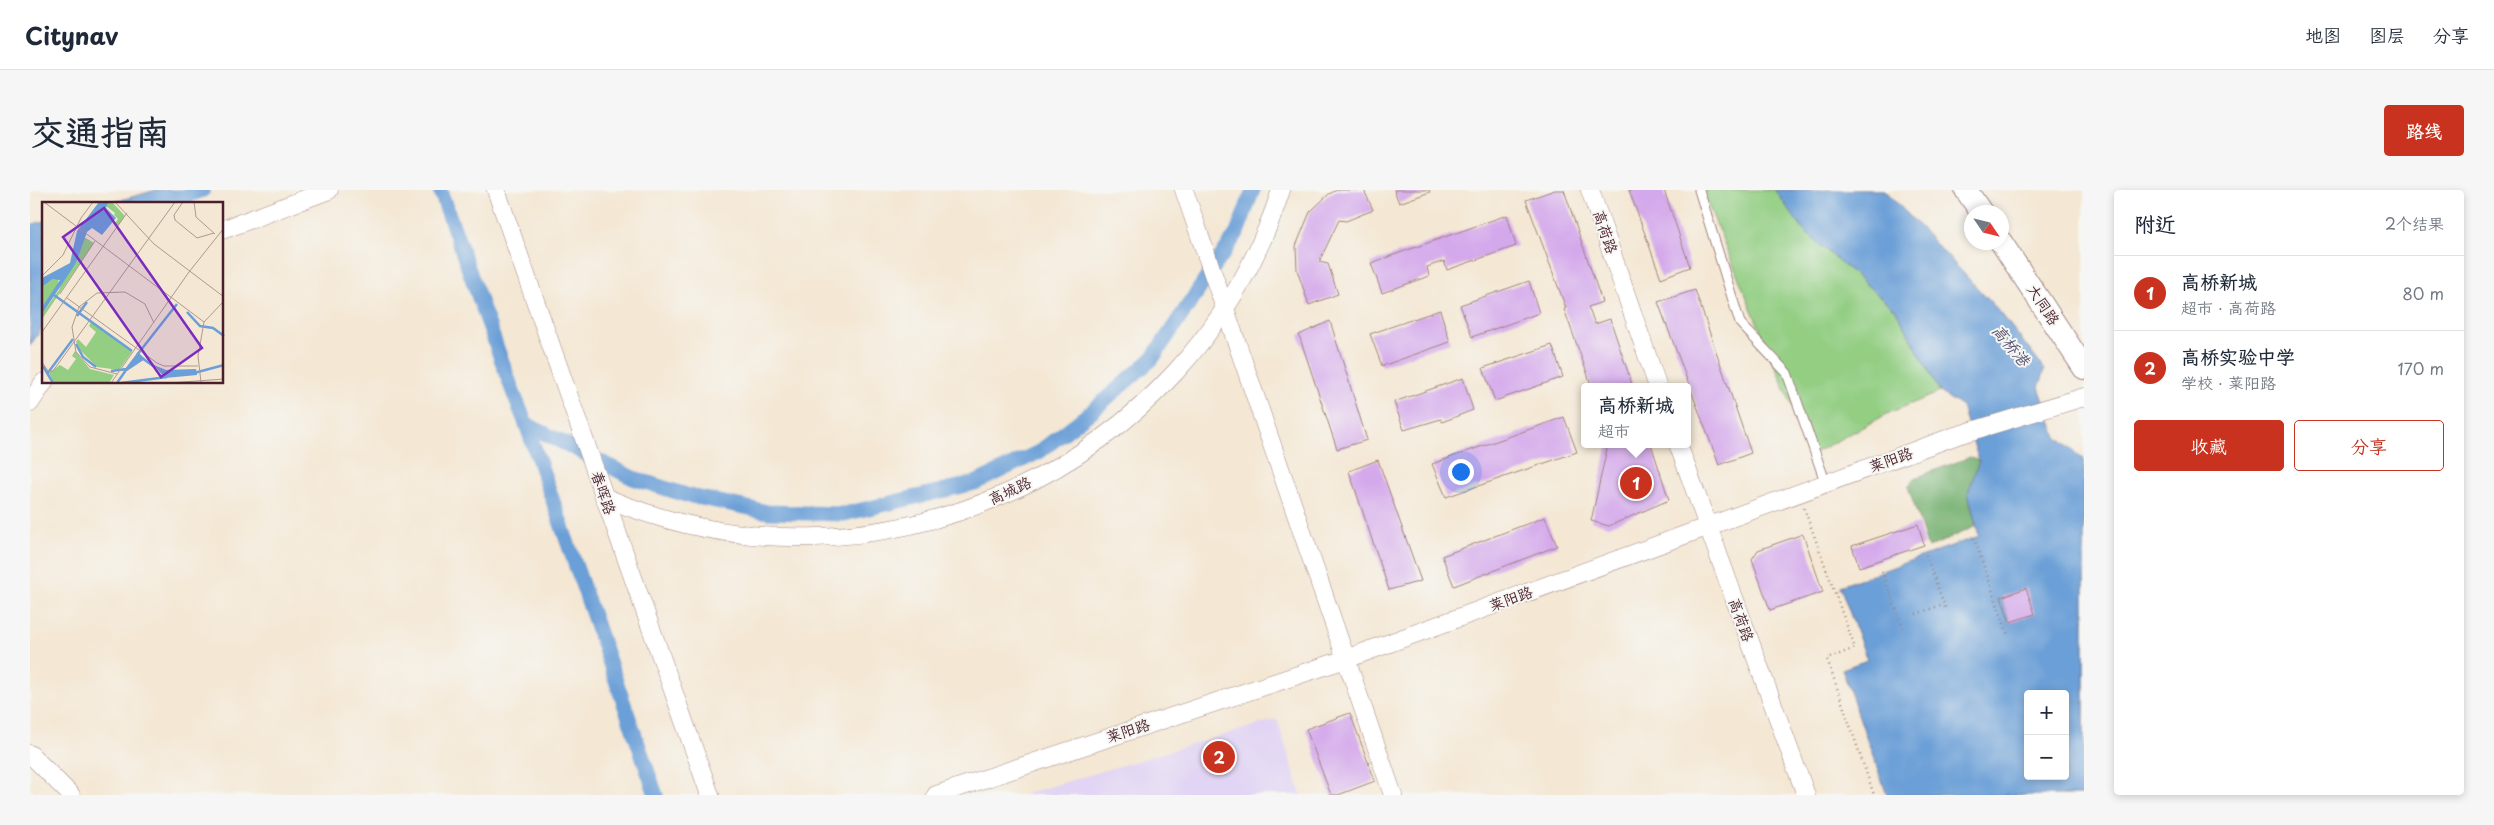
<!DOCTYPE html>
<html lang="zh">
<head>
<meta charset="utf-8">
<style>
  body { margin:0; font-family:"Playpen Sans","LXGW WenKai TC",sans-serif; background:#f6f6f7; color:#1f2937 }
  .controls { position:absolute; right:15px; bottom:15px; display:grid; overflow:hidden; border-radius:5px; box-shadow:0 2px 8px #0003 }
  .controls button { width:45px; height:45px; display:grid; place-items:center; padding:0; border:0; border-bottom:1px solid #e0e1e3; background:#fff; color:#1f2937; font:25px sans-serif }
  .compass { position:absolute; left:1934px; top:15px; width:45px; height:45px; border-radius:50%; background:#fff; box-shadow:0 2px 8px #0003; rotate:125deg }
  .you { position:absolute; left:1430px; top:281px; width:18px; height:18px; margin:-12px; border:4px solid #fff; border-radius:50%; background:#1a73e8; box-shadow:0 0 0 8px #1a73e833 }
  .badge { display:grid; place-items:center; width:32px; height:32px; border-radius:50%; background:#c8321e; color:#fff; font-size:16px; font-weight:700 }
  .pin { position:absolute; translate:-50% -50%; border:2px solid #fff; box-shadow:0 1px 5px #0006 }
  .popup { position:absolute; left:1551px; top:193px; width:110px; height:65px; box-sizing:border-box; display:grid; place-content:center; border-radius:5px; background:#fff; filter:drop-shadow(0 1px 4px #0005); font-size:16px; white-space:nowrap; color:#747a83 }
  .popup b { font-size:19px; color:#1f2937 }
  .popup::after { content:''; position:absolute; left:50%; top:100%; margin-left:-10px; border:10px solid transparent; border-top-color:#fff }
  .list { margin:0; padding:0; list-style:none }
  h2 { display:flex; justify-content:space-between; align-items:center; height:65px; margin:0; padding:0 20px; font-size:21px }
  h2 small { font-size:16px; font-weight:400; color:#747a83 }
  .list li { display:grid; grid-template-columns:32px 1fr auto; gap:15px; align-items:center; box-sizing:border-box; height:75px; padding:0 20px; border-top:1px solid #e0e1e3 }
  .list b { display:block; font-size:19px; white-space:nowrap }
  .list p { margin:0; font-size:16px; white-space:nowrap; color:#747a83 }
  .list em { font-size:16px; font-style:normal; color:#747a83 }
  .actions { display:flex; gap:10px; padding:15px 20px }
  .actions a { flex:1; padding:11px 0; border:1px solid #c8321e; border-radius:5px; text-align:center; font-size:18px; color:#c8321e }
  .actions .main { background:#c8321e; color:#fff }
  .map { position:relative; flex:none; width:2054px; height:605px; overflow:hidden; border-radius:5px }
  header { display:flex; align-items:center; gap:30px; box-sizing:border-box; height:70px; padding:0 25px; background:#fff; border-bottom:1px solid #e0e1e3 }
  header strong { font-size:24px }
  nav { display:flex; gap:28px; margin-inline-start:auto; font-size:18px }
  .intro { display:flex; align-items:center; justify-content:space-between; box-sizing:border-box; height:120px; padding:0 30px }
  h1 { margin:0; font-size:35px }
  .button { padding:12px 22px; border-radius:5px; background:#c8321e; color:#fff; font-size:18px; font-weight:700 }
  main { display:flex; gap:30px; padding:0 30px }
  aside { flex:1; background:#fff; border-radius:5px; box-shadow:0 2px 8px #0003 }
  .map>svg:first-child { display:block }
  .built { fill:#e1d4f4 }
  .green { fill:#93ce83; stroke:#6e7657 }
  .forest { fill:#76b171; stroke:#60684e }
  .water { fill:#6b9fd7; stroke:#5a5f81; fill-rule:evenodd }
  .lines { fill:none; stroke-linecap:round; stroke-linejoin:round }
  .canal { stroke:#6b9fd7; stroke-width:15 }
  .building { fill:#d4a9eb }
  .service-casing { stroke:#9f837f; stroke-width:11 }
  .minor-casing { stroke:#9f837f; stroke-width:19 }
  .tertiary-casing { stroke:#9f837f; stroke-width:24 }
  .path { stroke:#9f837f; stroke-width:2.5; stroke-dasharray:1 4; stroke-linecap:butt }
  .service { stroke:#fff; stroke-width:9 }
  .minor { stroke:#fff; stroke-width:18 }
  .tertiary { stroke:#fff; stroke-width:22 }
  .labels { text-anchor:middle; stroke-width:4; stroke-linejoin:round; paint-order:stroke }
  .street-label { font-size:15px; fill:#4a1f2b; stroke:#f6f6f2 }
  .water-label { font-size:16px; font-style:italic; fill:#575270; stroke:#f6f6f2 }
  .inset-river { fill:none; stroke:#6b9fd7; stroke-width:2.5 }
  .inset-road { fill:none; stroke:#b09790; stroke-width:1 }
  .view { fill:#7b2cbf; fill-opacity:0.15; stroke:#7b2cbf; stroke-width:2.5 }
  .inset-edge { fill:none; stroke:#4a1f2b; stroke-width:2.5 }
</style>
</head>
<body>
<header>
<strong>Citynav</strong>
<nav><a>地图</a><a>图层</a><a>分享</a></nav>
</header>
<div class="intro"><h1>交通指南</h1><a class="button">路线</a></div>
<main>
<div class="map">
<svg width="2054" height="605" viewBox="0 0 2054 605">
  <rect width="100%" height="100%" fill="#f6f6f2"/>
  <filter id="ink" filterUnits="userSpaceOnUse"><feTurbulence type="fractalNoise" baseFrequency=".02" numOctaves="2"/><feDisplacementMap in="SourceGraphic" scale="10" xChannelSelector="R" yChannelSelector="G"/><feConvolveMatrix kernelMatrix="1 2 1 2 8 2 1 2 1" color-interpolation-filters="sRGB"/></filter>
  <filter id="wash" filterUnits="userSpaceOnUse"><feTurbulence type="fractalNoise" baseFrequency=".0096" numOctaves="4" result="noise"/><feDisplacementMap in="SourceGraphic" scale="20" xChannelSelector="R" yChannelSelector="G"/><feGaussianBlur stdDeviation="1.12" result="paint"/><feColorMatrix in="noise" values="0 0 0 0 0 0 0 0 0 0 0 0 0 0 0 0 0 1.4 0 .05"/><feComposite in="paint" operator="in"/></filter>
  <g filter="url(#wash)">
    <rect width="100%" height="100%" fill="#f4e7d3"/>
    <!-- built -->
    <path class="built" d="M1247,529l24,76h-279z"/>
    <!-- green -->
    <path class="green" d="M1672,0h73l29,41 92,79 44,82 -49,20 -79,42z"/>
    <!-- forest -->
    <path class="forest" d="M1940,267l9,4 -11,32 8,33 -48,22 -20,-62 7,-8z"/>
    <!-- water -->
    <path class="water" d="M126,0h32l5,13 -86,1z
      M1745,0h110l115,122 45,58 -6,17 18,50 27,23v335h-197l-45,-126 25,-9 -27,-74 139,-50 -11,-43 11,-32 -17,-54 -22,-15 -44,-82 -92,-79zM1971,407l33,17 -24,8zM1998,504h37v82h-37z
      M14,31v104l-14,21v-121z"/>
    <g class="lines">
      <!-- canal -->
      <path class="canal" d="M410,0l73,202 13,32 130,371
        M136,14l37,-14
        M496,234l107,54 53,17 82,17 76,2 131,-31 64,-31 53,-41 60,-52 85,-126 16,-43"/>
    </g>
    <g id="blocks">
      <!-- building -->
      <path class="building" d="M1307,0h27l9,20 -27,11 -7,-1 -20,42 9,2 10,30 -29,11 -12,-35 -1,-24 14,-34 19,-18z
        M1364,0h35l1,2 -31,11z
        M1525,0h9l38,112 -14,5 7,17 15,-5 23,68h-41l-28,-78 2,-1 -40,-108z
        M1599,0h35l26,77 -29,11z
        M1477,25l9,31 -69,24 -3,-9 -17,6 2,9 -47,17 -11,-30z
        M1499,91l10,32 -67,24 -12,-32z
        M1665,100l56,163 -32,12 -61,-163z
        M1410,120l10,32 -68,24 -12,-32z
        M1300,131l37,119 -30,9 -38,-114z
        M1522,155l11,32 -68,24 -12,-33z
        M1433,188l10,32 -31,12 -1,-3 -37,11 -10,-28z
        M1534,227l13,35 -131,45 -14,-33z
        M1578,254h43l18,56 -60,26 -18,-5z
        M1348,270l43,121 -32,9 -40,-119z
        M1515,327l12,29 -103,40 -12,-30z
        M1888,334l6,21 -65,22 -7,-21z
        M1773,344l20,58 -53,18 -18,-51 6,-9z
        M1996,398l9,26 -25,8 -9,-25z
        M1320,523l25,68 -37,14h-7l-25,-66z"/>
    </g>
  </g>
  <g filter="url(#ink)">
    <use href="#blocks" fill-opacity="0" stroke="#9f837f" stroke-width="1"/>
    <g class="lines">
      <!-- service casing -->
      <g class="service-casing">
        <path id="service" d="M1669,0l41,133 47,50 39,111"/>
      </g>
      <!-- minor casing -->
      <g class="minor-casing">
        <path id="minor" d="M466,0l214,605
          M1154,0l209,605
          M1560,0l68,197
          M192,40l107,-40
          M0,213l14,-21
          M1648,254l128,351
          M574,307c269,116 588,-28 677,-307
          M0,564l41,41
          M906,605l410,-136 609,-223 129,-39"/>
      </g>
      <!-- tertiary casing -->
      <g class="tertiary-casing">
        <path id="tertiary" d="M1936,0l15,22
          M1971,52l83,126"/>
      </g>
      <!-- path -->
      <path class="path" d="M1774,318l51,140 -28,11 47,136
        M1944,348l34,97
        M1896,365l20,55
        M1852,381l21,57
        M1886,424l28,-10"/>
      <!-- service -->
      <use href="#service" class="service"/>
      <!-- minor -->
      <use href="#minor" class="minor"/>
      <!-- tertiary -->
      <use href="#tertiary" class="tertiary"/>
    </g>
  </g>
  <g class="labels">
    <!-- street labels -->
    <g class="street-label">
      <text transform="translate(1575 42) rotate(71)" y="5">高荷路</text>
      <text transform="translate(2013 115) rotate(57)" y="5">大同路</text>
      <text transform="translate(1861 270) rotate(-20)" y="5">莱阳路</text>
      <text transform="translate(980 301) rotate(-25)" y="5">高城路</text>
      <text transform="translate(573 303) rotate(71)" y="5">春晖路</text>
      <text transform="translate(1481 409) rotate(-20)" y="5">莱阳路</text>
      <text transform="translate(1711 430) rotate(70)" y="5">高荷路</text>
      <text transform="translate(1098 541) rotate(-18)" y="5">莱阳路</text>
    </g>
    <!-- water labels -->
    <g class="water-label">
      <text transform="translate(1981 155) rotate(50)" y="6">高桥港</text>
    </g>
  </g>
  <!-- overview -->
  <g transform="translate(12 12)">
    <rect width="181" height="181" fill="#f4e7d3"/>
    <path d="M65,0h5l13,14 -7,10 -3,-3 3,-4 -4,-4 1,-2 -9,-7zM42,35l10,6 -52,76v-5l17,-24 5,-13 12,-14zM17,76l-2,11 -15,18v-20l11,-8zM49,120l41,30 -13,18 -22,-3 -17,-17 -4,-8 2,-3 8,8 10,-15 -7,-6zM33,149l15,18 24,6 -5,8h-55l-5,-10 11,-8 8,5 8,-11 -4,-3z" fill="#93ce83"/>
    <path d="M57,0h9l-2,6 10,10 -14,17 -10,-7 -5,4 -11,31 -34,51v-7l18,-27 -7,-1 -11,8v-9l28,-15 7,-32zM96,150l7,7 -18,12 -2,-2zM112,163l12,5 30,-1 1,6 -32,3z" fill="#6b9fd7"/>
    <path class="inset-river" d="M12,93l78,56M145,110l13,14 13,2 11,8M35,114l10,-14M34,142l7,13 13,10M95,153l40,-51M100,156l14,10M1,164l10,17M69,169l16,-2M152,171l30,-8M5,172l26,-35M75,181l9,-13M79,181l46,-6"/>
    <path class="inset-road" d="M2,0l160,120 -6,34 3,26M73,0l39,42 70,53M141,0l-9,13 1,5 22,18 17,-5M152,0l2,15 19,17M147,70l35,-44M0,74l21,-21 18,-37 12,-16M18,92l35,-53M25,96l90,65 7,3h34M162,120l20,-21M0,130l85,-119M0,160l6,9h5l122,-169M75,172l-27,-7 -14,-15 -4,-25 7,-20 18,-14 28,-1 20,12 9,19M69,181l78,-111M127,181l55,-4"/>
    <path class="view" d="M62,6l98,140 -41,29 -98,-140z"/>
    <rect width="181" height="181" class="inset-edge"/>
  </g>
</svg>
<div class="controls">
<button>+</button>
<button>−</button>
</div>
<svg class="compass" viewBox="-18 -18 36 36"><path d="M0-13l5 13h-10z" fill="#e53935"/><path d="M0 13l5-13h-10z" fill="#747a83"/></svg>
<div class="you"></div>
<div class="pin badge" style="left:1606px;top:293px">1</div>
<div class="popup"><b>高桥新城</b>超市</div>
<div class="pin badge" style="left:1189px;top:567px">2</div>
</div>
<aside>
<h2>附近<small>2个结果</small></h2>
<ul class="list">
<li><span class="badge">1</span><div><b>高桥新城</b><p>超市 · 高荷路</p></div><em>80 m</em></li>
<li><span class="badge">2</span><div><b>高桥实验中学</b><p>学校 · 莱阳路</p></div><em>170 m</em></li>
</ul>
<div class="actions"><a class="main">收藏</a><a>分享</a></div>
</aside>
</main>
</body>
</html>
